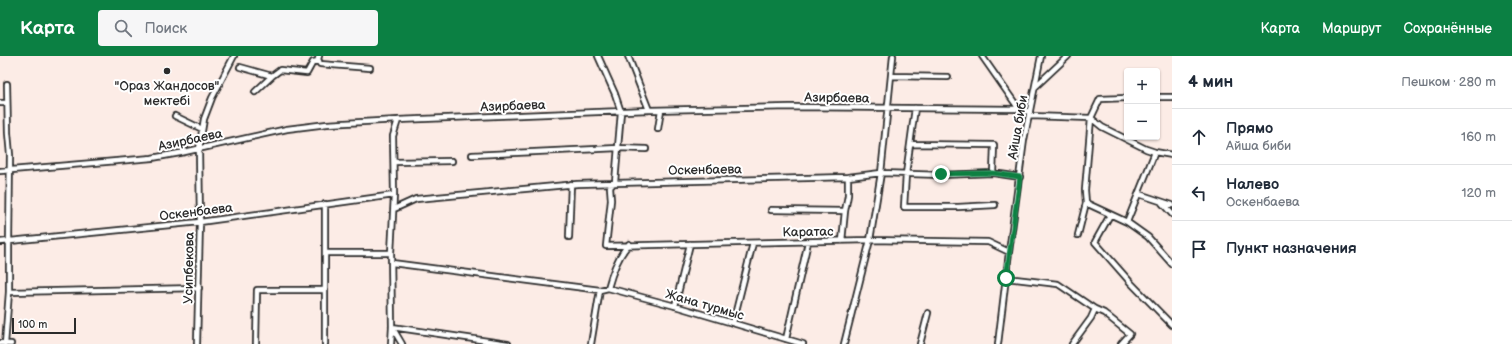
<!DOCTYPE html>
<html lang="ru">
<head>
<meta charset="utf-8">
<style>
  body { margin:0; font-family:"Balsamiq Sans",sans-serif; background:#f6f6f7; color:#1f2937 }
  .controls { position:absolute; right:12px; top:12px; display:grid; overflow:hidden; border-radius:4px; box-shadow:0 1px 3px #0004 }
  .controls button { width:36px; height:36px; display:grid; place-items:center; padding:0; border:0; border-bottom:1px solid #e0e1e3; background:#fff; color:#1f2937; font:20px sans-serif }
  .scale { position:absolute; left:12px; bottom:10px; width:64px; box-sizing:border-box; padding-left:4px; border:2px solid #2b2b2b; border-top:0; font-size:11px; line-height:14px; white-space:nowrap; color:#2b2b2b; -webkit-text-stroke:3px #fff; paint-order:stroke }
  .stop { position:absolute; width:12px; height:12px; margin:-9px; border:3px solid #0b8043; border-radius:50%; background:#fff }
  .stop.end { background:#0b8043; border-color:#fff; box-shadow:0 1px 4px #0008 }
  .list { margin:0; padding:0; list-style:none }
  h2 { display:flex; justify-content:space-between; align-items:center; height:52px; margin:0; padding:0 16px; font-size:17px }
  h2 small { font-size:13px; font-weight:400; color:#747a83 }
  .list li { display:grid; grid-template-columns:26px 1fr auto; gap:12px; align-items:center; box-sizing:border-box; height:56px; padding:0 16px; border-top:1px solid #e0e1e3 }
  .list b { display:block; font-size:15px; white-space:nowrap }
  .list p { margin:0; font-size:13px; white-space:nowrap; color:#747a83 }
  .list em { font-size:13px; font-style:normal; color:#747a83 }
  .icon { flex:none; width:22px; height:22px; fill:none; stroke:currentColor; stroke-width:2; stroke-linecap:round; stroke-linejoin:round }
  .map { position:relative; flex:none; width:1172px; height:288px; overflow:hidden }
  header { display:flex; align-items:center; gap:24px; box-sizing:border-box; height:56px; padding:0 20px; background:#0b8043; color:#fff }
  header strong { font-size:19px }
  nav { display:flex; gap:22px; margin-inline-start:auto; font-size:14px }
  .search { width:280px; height:36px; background:#f6f6f7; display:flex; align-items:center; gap:10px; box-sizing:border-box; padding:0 14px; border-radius:4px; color:#747a83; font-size:15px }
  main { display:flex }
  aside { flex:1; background:#fff }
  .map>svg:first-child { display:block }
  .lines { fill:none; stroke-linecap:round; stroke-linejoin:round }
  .minor-casing { stroke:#2b2b2b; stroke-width:8 }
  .minor { stroke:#fff; stroke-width:4.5 }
  .route { stroke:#0b8043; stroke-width:5 }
  .poi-dot { fill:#2b2b2b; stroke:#fff; stroke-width:1.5 }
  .labels { text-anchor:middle; stroke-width:4; stroke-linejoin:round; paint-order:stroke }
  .poi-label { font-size:13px; fill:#2b2b2b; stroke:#fff }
  .street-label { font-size:13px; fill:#2b2b2b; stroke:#fff }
</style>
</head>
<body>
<header>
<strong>Карта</strong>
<div class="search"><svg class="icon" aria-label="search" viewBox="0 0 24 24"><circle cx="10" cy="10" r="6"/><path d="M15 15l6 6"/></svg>Поиск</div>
<nav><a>Карта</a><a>Маршрут</a><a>Сохранённые</a></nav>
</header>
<main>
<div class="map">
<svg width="1172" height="288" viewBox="0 0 1172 288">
  <rect width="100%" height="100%" fill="#fcece6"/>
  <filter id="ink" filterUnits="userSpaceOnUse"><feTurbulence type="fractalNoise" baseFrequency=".025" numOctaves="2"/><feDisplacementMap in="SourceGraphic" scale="8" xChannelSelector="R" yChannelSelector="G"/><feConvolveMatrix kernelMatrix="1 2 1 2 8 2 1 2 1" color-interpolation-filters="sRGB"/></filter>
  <g filter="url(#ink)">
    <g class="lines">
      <!-- minor casing -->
      <g class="minor-casing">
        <path id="minor" d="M319,0l-1,3 2,5 50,4
          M598,0l17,38 6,18 -6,70 -5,5 1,13 -5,46 264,-6 118,2 21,10
          M628,0l21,54
          M982,0l37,53
          M240,11l32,9 8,-6 27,3 6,-11 6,-1
          M891,20l57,1
          M1035,31l33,-31
          M255,36l17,-16
          M1157,41h15
          M0,47h7
          M915,52l-9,66 -2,33h54l37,-2
          M175,60l27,13
          M1030,60l61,2 11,9 44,22 9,3 17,3
          M658,73l3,-19
          M911,88l83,1 -1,28
          M472,99l146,-7 28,1
          M394,106l58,-1
          M0,115l152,-13 28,-5 107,-24 40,-5 71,-4 251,-10 141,-3 229,2 11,3
          M1139,138l33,11
          M1086,147l41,19 21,15 24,27
          M1162,147l10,11
          M394,153l22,-10 161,-15 271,-7 33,-4 60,2 52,-2 27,4
          M771,154l74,1 -3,30
          M845,155l3,-16v-18
          M1110,159l-15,27 36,41 41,42
          M1127,166l28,-70
          M1078,179l8,-32 -1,-13 6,-72 9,-19 27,-1
          M569,181l2,-53
          M0,186l200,-20 194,-27
          M326,197h65
          M392,207l208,27 8,-2 67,18 128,38
          M1006,222l52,6 37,25 -4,9 -19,26
          M608,232c4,-15 10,-32 21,-44
          M9,236l190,-4
          M675,250l15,-62
          M1095,253l9,4 26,21 -9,10
          M733,267l20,-80
          M392,271l116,17
          M392,271l10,17
          M786,283l22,-97
          M0,287l11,1
          M5,288l4,-52v-50l1,-87 -2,-22 -1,-49
          M197,288l3,-122 -1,-73 5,-30 8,-21 22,-42
          M256,288l1,-54h68
          M325,288v-140
          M391,288l1,-17 -1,-74 3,-58 -1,-59 5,-16
          M591,288l9,-54
          M844,288l26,-104 11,-67 12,-117
          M920,288l8,-31
          M998,288l11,-92 15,-112 17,-84"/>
      </g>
      <!-- minor -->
      <use href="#minor" class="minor"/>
    </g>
  </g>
  <g class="lines" filter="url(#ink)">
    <!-- route -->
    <path class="route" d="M941,118l52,-1 27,4 -14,101"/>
  </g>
  <!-- markers -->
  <circle class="poi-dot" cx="167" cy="15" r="4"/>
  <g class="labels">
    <!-- poi labels -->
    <g class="poi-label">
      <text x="167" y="34">"Ораз Жандосов"<tspan x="167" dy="15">мектебі</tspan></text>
    </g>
    <!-- street labels -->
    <g class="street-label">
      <text transform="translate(837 41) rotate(1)" y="5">Азирбаева</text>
      <text transform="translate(513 49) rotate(-2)" y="5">Азирбаева</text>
      <text transform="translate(1017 71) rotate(-80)" y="5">Айша биби</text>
      <text transform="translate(190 83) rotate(-12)" y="5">Азирбаева</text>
      <text transform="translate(705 113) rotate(-1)" y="5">Оскенбаева</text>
      <text transform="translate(196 155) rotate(-7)" y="5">Оскенбаева</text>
      <text transform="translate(808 175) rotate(-1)" y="5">Каратас</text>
      <text transform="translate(188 212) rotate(-89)" y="5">Усипбекова</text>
      <text transform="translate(705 248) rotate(16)" y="5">Жана турмыс</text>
    </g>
  </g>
</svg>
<div class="controls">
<button>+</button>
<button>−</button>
</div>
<div class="scale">100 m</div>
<div class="stop" style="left:1006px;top:222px"></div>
<div class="stop end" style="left:941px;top:118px"></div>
</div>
<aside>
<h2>4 мин<small>Пешком · 280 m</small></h2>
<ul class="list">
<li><svg class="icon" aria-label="ahead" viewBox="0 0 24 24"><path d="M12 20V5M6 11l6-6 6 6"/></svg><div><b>Прямо</b><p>Айша биби</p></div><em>160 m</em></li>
<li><svg class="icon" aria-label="left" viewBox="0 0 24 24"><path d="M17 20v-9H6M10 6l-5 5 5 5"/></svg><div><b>Налево</b><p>Оскенбаева</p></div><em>120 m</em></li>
<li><svg class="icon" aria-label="arrive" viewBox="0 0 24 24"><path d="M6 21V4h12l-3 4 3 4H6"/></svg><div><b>Пункт назначения</b></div></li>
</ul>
</aside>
</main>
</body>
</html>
